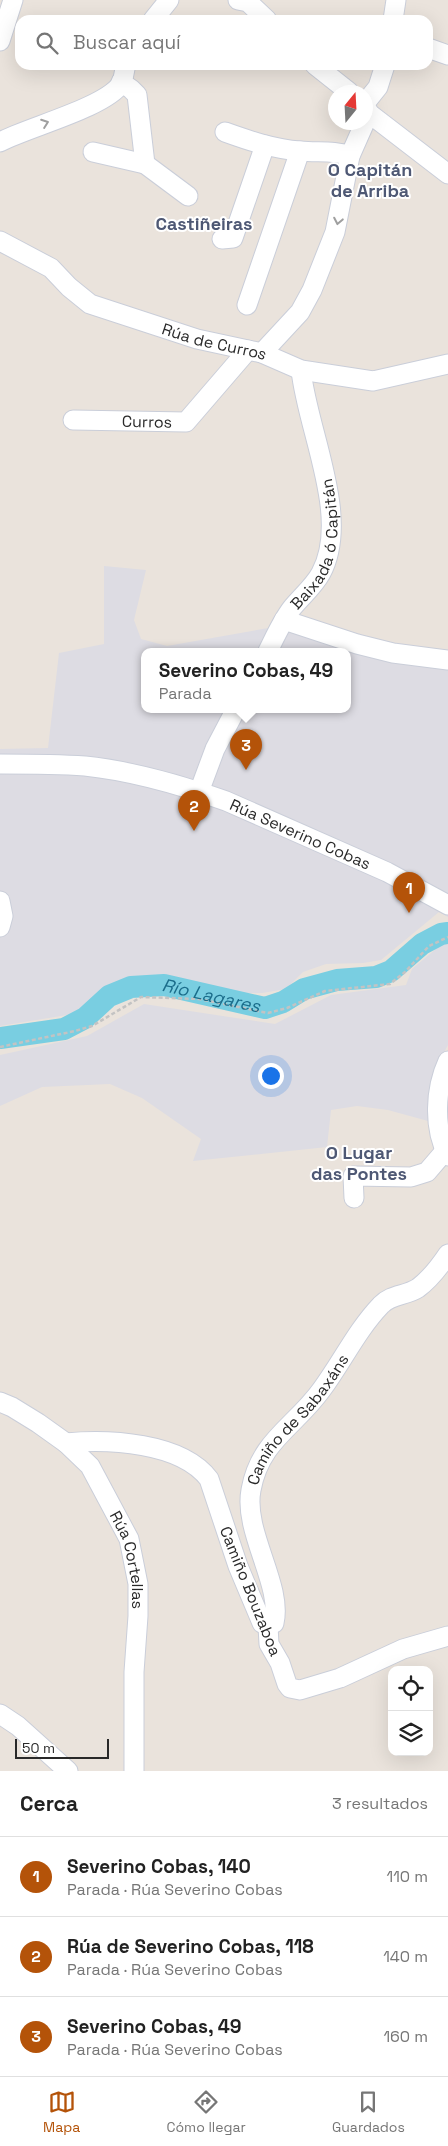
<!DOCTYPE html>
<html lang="es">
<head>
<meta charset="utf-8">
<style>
  body { margin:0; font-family:"Space Grotesk",sans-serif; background:#f6f6f6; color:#222 }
  .controls { position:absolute; right:15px; bottom:15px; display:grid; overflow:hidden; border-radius:10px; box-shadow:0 5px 20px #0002 }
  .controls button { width:45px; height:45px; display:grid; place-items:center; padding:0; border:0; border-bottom:1px solid #e0e0e0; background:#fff; color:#222; font:25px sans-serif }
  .compass { position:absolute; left:328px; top:85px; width:45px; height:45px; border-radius:50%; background:#fff; box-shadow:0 5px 20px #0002; rotate:18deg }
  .scale { position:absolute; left:15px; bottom:12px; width:94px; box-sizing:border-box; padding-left:5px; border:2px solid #292929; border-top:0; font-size:14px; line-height:18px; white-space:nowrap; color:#292929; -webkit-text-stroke:4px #fff; paint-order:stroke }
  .you { position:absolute; left:270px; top:1075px; width:18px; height:18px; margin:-12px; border:4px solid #fff; border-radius:50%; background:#1a73e8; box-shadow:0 0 0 8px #1a73e833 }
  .badge { display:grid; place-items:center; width:32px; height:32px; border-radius:50%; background:#b45309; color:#fff; font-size:16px; font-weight:700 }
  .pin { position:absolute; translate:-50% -41px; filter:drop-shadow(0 1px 2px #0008) }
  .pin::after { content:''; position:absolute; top:26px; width:18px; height:15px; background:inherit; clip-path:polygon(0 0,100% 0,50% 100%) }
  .popup { position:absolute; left:141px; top:648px; width:210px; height:65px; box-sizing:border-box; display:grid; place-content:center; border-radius:10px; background:#fff; filter:drop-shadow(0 1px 4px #0005); font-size:16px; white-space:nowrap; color:#767676 }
  .popup b { font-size:19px; color:#222 }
  .popup::after { content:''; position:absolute; left:50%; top:100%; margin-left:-10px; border:10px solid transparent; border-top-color:#fff }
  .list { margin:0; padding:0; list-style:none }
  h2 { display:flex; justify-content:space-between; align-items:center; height:65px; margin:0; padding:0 20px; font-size:21px }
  h2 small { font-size:16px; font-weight:400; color:#767676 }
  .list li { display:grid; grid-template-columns:32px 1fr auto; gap:15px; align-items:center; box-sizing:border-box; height:80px; padding:0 20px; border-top:1px solid #e0e0e0 }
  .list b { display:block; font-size:19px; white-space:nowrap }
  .list p { margin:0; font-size:16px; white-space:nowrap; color:#767676 }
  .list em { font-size:16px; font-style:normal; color:#767676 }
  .icon { flex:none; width:28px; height:28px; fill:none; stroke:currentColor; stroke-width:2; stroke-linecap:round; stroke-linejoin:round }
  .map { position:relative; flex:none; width:448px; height:1771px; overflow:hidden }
  .search { position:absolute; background:#fff; box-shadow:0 5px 20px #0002; left:15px; right:15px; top:15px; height:55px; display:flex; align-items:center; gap:12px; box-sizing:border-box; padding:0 18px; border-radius:15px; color:#767676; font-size:19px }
  .sheet { height:305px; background:#fff }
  nav { display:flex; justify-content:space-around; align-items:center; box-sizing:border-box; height:70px; border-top:1px solid #e0e0e0; background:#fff; font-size:14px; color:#767676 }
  nav a { display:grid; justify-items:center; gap:2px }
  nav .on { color:#b45309 }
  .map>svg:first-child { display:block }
  .industrial { fill:#dddce3; fill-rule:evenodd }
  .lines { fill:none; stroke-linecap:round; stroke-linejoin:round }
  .river { stroke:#79cee1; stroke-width:22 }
  .minor-casing { stroke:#caced9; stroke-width:21 }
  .path { stroke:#c3c3c3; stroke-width:2.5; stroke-dasharray:4 2.5; stroke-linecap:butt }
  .minor { stroke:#fff; stroke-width:19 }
  .oneway { stroke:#9f9f9f }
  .labels { text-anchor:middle; stroke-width:4; stroke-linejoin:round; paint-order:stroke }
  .street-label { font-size:16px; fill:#292929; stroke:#fff }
  .neighbourhood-label { font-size:18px; font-weight:bold; fill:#4e5874; stroke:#fff }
  .water-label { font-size:18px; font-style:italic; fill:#1b6d8b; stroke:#fff }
</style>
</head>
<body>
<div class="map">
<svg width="448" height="1771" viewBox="0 0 448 1771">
  <rect width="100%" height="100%" fill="#eae3dc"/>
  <!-- industrial -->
  <path class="industrial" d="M104,566l42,4 -12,50 7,19 26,7 124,-22 157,40v253l-9,-5 -58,48 -18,3 -37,1 -23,8 -17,17 -24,4h-33l-43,-13 -42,-4 -31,7 -40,31 -73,12v-277l48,-1 11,-95 45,-9zM145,651h202v58h-202z
    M448,939v106l-12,22 -8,54 -40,-11 -31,-4 -26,4 -4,37 -134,14 8,-22 -59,-41 -32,-14 -68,3 -42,19v-51l87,-19 57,-32 131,20 56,-29 75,-10 6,-16z"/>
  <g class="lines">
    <!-- river -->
    <path class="river" id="s1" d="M0,1038l64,-9 21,-11 24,-22 22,-9 33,-2 101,23 18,-6 21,-13 33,-9 39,-3 15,-6 31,-27 19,-10 7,-1"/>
    <!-- minor casing -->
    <g class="minor-casing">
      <g id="minor">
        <path d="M238,0l10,2 19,18"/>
        <path d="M153,20l16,-20"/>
        <path d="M393,20l3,-20"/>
        <path d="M0,41l13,-41"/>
        <path d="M428,48l20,7"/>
        <path d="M315,65l34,27"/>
        <path d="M121,82l10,7 6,6 8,69 43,32"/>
        <path d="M366,102l12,-15 7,-22"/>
        <path d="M366,108l4,6 78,60"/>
        <path d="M225,132c25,9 49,17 75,19 17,2 34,-1 50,5"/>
        <path d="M0,142c28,-15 104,-34 121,-58 3,-6 3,-13 5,-19"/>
        <path d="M93,152l52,12"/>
        <path d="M222,239l11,-1 32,-93"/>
        <path id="s2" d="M0,241l51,27 18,19 21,17 107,35 65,14 39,17 72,11 75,-17"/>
        <path d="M247,305l53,-154"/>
        <path d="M262,353l38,-41 12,-22 23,-58 15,-76 15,-34"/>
        <path id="s3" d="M73,420l113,2 62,-72"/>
        <path d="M284,620l73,24 36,9 55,7"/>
        <path id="s4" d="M268,651c7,-14 14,-30 24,-43 10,-12 22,-22 29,-35 30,-56 -14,-143 -20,-203"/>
        <path id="s5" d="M0,764c28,0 56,0 85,2 48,5 96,19 141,35l161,71 61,33"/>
        <path d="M199,792l16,-43 21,-40"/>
        <path d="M0,901l3,15 -3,11"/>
        <path d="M448,1061c-13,28 -15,67 0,95"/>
        <path d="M354,1198l-1,-22 58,1 16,-5 18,-21"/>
        <path id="s6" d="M0,1402l12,5 26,16 28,20 24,23 39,73 9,45v32l-4,56v99"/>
        <path d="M66,1443c42,-4 115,-1 143,36l29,87 24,57 6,3"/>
        <path id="s7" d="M268,1626l6,-3c9,-38 -31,-91 -23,-133 9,-50 44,-63 71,-101 20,-27 35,-59 59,-84 10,-11 25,-9 37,-17 12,-9 22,-22 30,-34"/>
        <path d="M268,1626l1,18 11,19 7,21 3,4 10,2 40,-12 63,-29 45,-13"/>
        <path d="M0,1714l18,12 50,45"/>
      </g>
    </g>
    <!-- path -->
    <path class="path" d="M0,1047l75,-16 17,-5 49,-29 58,2 69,14 19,-5 38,-17 65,-7 15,-12 24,-26 19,-9"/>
    <!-- minor -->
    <use href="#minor" class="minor"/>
  </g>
  <!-- one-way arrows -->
  <defs><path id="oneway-chevron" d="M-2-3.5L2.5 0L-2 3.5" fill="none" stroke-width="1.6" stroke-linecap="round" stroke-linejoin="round" transform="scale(1.25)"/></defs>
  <g class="oneway">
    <use href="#oneway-chevron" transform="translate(45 123) rotate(-20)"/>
    <use href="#oneway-chevron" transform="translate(338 221) rotate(101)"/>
  </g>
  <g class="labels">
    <!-- street labels -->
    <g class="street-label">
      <text dy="6" stroke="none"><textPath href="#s2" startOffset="241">Rúa de Curros</textPath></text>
      <text dy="6" stroke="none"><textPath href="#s3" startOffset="74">Curros</textPath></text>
      <text dy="6" stroke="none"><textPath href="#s4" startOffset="121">Baixada ó Capitán</textPath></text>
      <text dy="6" stroke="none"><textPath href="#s5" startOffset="312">Rúa Severino Cobas</textPath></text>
      <text dy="6" stroke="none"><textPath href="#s7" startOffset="229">Camiño de Sabaxáns</textPath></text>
      <text dy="6" stroke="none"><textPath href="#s6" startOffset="214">Rúa Cortellas</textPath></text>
      <text transform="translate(251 1591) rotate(68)" y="6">Camiño Bouzaboa</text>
    </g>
    <!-- neighbourhood labels -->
    <g class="neighbourhood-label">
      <text x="370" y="176">O Capitán<tspan x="370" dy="21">de Arriba</tspan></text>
      <text x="204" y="230">Castiñeiras</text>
      <text x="359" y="1159">O Lugar<tspan x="359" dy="21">das Pontes</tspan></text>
    </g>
    <!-- water labels -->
    <g class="water-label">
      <text dy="6" stroke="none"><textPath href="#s1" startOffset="226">Río Lagares</textPath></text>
    </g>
  </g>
</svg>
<div class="controls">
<button><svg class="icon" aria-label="locate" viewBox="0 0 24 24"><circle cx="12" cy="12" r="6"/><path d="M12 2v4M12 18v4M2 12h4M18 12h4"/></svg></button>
<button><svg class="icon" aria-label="layers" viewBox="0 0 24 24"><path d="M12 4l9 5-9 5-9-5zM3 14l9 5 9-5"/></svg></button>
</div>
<svg class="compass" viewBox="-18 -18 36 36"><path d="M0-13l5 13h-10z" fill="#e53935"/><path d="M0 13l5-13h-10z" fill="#767676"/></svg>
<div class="scale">50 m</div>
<div class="you"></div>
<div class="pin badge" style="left:409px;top:913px">1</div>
<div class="pin badge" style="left:194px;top:831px">2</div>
<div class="pin badge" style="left:246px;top:770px">3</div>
<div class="popup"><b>Severino Cobas, 49</b>Parada</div>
<div class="search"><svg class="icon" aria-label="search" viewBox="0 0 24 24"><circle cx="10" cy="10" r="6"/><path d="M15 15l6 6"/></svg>Buscar aquí</div>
</div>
<section class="sheet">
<h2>Cerca<small>3 resultados</small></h2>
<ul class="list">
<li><span class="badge">1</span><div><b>Severino Cobas, 140</b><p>Parada · Rúa Severino Cobas</p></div><em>110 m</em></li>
<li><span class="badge">2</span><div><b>Rúa de Severino Cobas, 118</b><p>Parada · Rúa Severino Cobas</p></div><em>140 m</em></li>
<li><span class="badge">3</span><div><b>Severino Cobas, 49</b><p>Parada · Rúa Severino Cobas</p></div><em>160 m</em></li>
</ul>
</section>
<nav>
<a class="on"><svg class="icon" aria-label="map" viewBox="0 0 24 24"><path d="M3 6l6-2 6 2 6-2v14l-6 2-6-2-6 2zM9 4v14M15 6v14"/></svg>Mapa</a>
<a><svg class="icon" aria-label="directions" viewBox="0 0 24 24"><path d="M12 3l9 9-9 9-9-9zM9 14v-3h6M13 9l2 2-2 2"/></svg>Cómo llegar</a>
<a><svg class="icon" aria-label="saved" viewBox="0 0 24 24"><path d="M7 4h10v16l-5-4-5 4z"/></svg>Guardados</a>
</nav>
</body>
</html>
